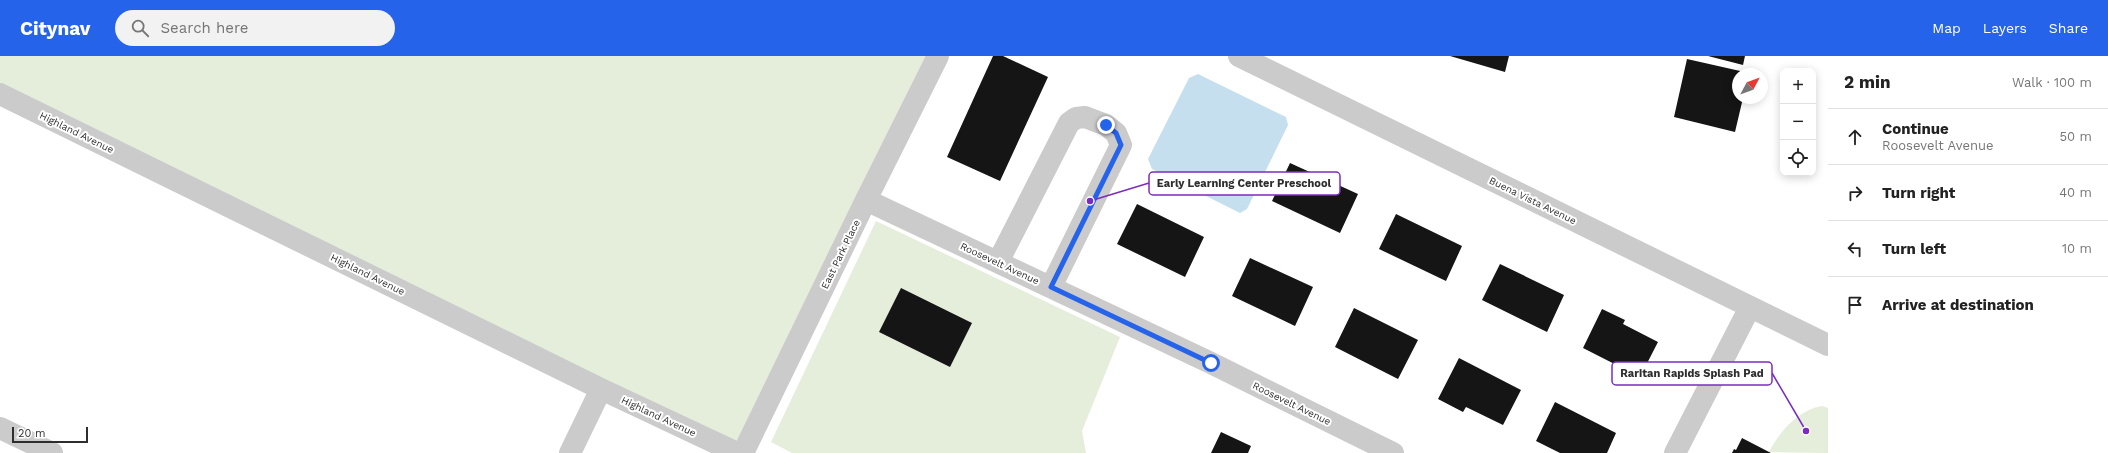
<!DOCTYPE html>
<html lang="en">
<head>
<meta charset="utf-8">
<style>
  body { margin:0; font-family:"Work Sans",sans-serif; background:#f2f2f2; color:#222 }
  .controls { position:absolute; right:12px; top:12px; display:grid; overflow:hidden; border-radius:8px; box-shadow:0 2px 10px #0003 }
  .controls button { width:36px; height:36px; display:grid; place-items:center; padding:0; border:0; border-bottom:1px solid #e0e0e0; background:#fff; color:#222; font:20px sans-serif }
  .compass { position:absolute; left:1732px; top:12px; width:36px; height:36px; border-radius:50%; background:#fff; box-shadow:0 2px 10px #0003; rotate:49deg }
  .scale { position:absolute; left:12px; bottom:10px; width:76px; box-sizing:border-box; padding-left:4px; border:2px solid #2e2e2e; border-top:0; font-size:11px; line-height:14px; white-space:nowrap; color:#2e2e2e; -webkit-text-stroke:3px #fff; paint-order:stroke }
  .stop { position:absolute; width:12px; height:12px; margin:-9px; border:3px solid #2563eb; border-radius:50%; background:#fff }
  .stop.end { background:#2563eb; border-color:#fff; box-shadow:0 1px 4px #0008 }
  .list { margin:0; padding:0; list-style:none }
  h2 { display:flex; justify-content:space-between; align-items:center; height:52px; margin:0; padding:0 16px; font-size:17px }
  h2 small { font-size:13px; font-weight:400; color:#767676 }
  .list li { display:grid; grid-template-columns:26px 1fr auto; gap:12px; align-items:center; box-sizing:border-box; height:56px; padding:0 16px; border-top:1px solid #e0e0e0 }
  .list b { display:block; font-size:15px; white-space:nowrap }
  .list p { margin:0; font-size:13px; white-space:nowrap; color:#767676 }
  .list em { font-size:13px; font-style:normal; color:#767676 }
  .icon { flex:none; width:22px; height:22px; fill:none; stroke:currentColor; stroke-width:2; stroke-linecap:round; stroke-linejoin:round }
  .map { position:relative; flex:none; width:1828px; height:397px; overflow:hidden }
  header { display:flex; align-items:center; gap:24px; box-sizing:border-box; height:56px; padding:0 20px; background:#2563eb; color:#fff }
  header strong { font-size:19px }
  nav { display:flex; gap:22px; margin-inline-start:auto; font-size:14px }
  .search { width:280px; height:36px; background:#f2f2f2; display:flex; align-items:center; gap:10px; box-sizing:border-box; padding:0 14px; border-radius:22px; color:#767676; font-size:15px }
  main { display:flex }
  aside { flex:1; background:#fff }
  .map>svg:first-child { display:block }
  .green { fill:#e5eddb }
  .water { fill:#c6dfee }
  .building { fill:#151515 }
  .lines { fill:none; stroke-linecap:round; stroke-linejoin:round }
  .minor { stroke:#cbcbcb; stroke-width:22 }
  .route { stroke:#2563eb; stroke-width:5 }
  .labels { text-anchor:middle; stroke-width:4; stroke-linejoin:round; paint-order:stroke }
  .street-label { font-size:10px; fill:#2e2e2e; stroke:#fff }
  .leader { fill:none; stroke:#7b2cbf; stroke-width:1.5 }
  .callout-dot { fill:#7b2cbf; stroke:#fff; stroke-width:1.5 }
  .callout { fill:#fff; stroke:#7b2cbf; stroke-width:1.5 }
  .callout-label { font-size:11px; text-anchor:middle; font-weight:bold; fill:#2e2e2e }
</style>
</head>
<body>
<header>
<strong>Citynav</strong>
<div class="search"><svg class="icon" aria-label="search" viewBox="0 0 24 24"><circle cx="10" cy="10" r="6"/><path d="M15 15l6 6"/></svg>Search here</div>
<nav><a>Map</a><a>Layers</a><a>Share</a></nav>
</header>
<main>
<div class="map">
<svg width="1828" height="397" viewBox="0 0 1828 397">
  <rect width="100%" height="100%" fill="#fff"/>
  <!-- green -->
  <path class="green" d="M0,0h933l-190,397 -743,-365z
    M876,165l244,116 -38,94 4,22h-294l-21,-11z
    M1822,350l6,2v45l-59,-1c11,-21 29,-42 53,-46z"/>
  <!-- water -->
  <path class="water" d="M1198,18l88,43 2,8 -41,84 -7,4 -88,-44 -4,-10 41,-81z"/>
  <!-- building -->
  <path class="building" d="M993,0h10l45,21 -48,104 -53,-24z
    M1450,0h59l-4,16z
    M1708,0h37l-2,9z
    M1687,3l62,14 -11,1v24h5l-8,34 -61,-15z
    M1290,107l68,31 -18,39 -68,-32z
    M1137,148l67,33 -19,40 -68,-33z
    M1396,158l66,32 -16,35 -67,-32z
    M1250,202l63,29 -18,39 -63,-30z
    M1500,208l64,31 -17,37 -65,-32z
    M901,232l71,35 -22,44 -71,-35z
    M1354,252l64,32 -20,39 -63,-32z
    M1602,253l23,11 -2,4 35,18 -18,35 -57,-29z
    M1459,302l62,32 -18,35 -37,-18 -3,5 -25,-13z
    M1555,346l61,31 -9,20h-47l-24,-12z
    M1221,376l30,14 -3,7h-37z
    M1742,382l29,15h-39l2,-4 2,1z"/>
  <g class="lines">
    <!-- minor -->
    <path class="minor" d="M1239,0l589,289
      M0,38l601,295 136,64
      M866,144l345,163 182,90
      M998,206l71,-139 7,-5 9,-1 21,8 10,8 5,12 -70,142
      M0,372l52,25
      M570,397l31,-64
      M743,397l123,-253 72,-144
      M1675,397l75,-146"/>
  </g>
  <g class="lines">
    <!-- route -->
    <path class="route" d="M1106,69l10,8 5,12 -70,142 160,76"/>
  </g>
  <g class="labels">
    <!-- street labels -->
    <g class="street-label">
      <text transform="translate(77 76) rotate(26)" y="4">Highland Avenue</text>
      <text transform="translate(1533 144) rotate(26)" y="4">Buena Vista Avenue</text>
      <text transform="translate(840 198) rotate(-64)" y="4">East Park Place</text>
      <text transform="translate(1000 207) rotate(25)" y="4">Roosevelt Avenue</text>
      <text transform="translate(368 218) rotate(26)" y="4">Highland Avenue</text>
      <text transform="translate(1292 347) rotate(26)" y="4">Roosevelt Avenue</text>
      <text transform="translate(659 360) rotate(25)" y="4">Highland Avenue</text>
    </g>
  </g>
  <!-- callouts -->
  <path class="leader" d="M1090 145L1149 127M1806 375L1772 317"/>
  <g class="callout-dot">
    <circle cx="1090" cy="145" r="4"/>
    <circle cx="1806" cy="375" r="4"/>
  </g>
  <g class="callout">
    <rect x="1149" y="116" width="191" height="23" rx="4"/>
    <rect x="1612" y="306" width="160" height="23" rx="4"/>
  </g>
  <g class="callout-label">
    <text x="1244" y="131">Early Learning Center Preschool</text>
    <text x="1692" y="321">Raritan Rapids Splash Pad</text>
  </g>
</svg>
<div class="controls">
<button>+</button>
<button>−</button>
<button><svg class="icon" aria-label="locate" viewBox="0 0 24 24"><circle cx="12" cy="12" r="6"/><path d="M12 2v4M12 18v4M2 12h4M18 12h4"/></svg></button>
</div>
<svg class="compass" viewBox="-18 -18 36 36"><path d="M0-13l5 13h-10z" fill="#e53935"/><path d="M0 13l5-13h-10z" fill="#767676"/></svg>
<div class="scale">20 m</div>
<div class="stop" style="left:1211px;top:307px"></div>
<div class="stop end" style="left:1106px;top:69px"></div>
</div>
<aside>
<h2>2 min<small>Walk · 100 m</small></h2>
<ul class="list">
<li><svg class="icon" aria-label="ahead" viewBox="0 0 24 24"><path d="M12 20V5M6 11l6-6 6 6"/></svg><div><b>Continue</b><p>Roosevelt Avenue</p></div><em>50 m</em></li>
<li><svg class="icon" aria-label="right" viewBox="0 0 24 24"><path d="M7 20v-9h11M14 6l5 5-5 5"/></svg><div><b>Turn right</b></div><em>40 m</em></li>
<li><svg class="icon" aria-label="left" viewBox="0 0 24 24"><path d="M17 20v-9H6M10 6l-5 5 5 5"/></svg><div><b>Turn left</b></div><em>10 m</em></li>
<li><svg class="icon" aria-label="arrive" viewBox="0 0 24 24"><path d="M6 21V4h12l-3 4 3 4H6"/></svg><div><b>Arrive at destination</b></div></li>
</ul>
</aside>
</main>
</body>
</html>
